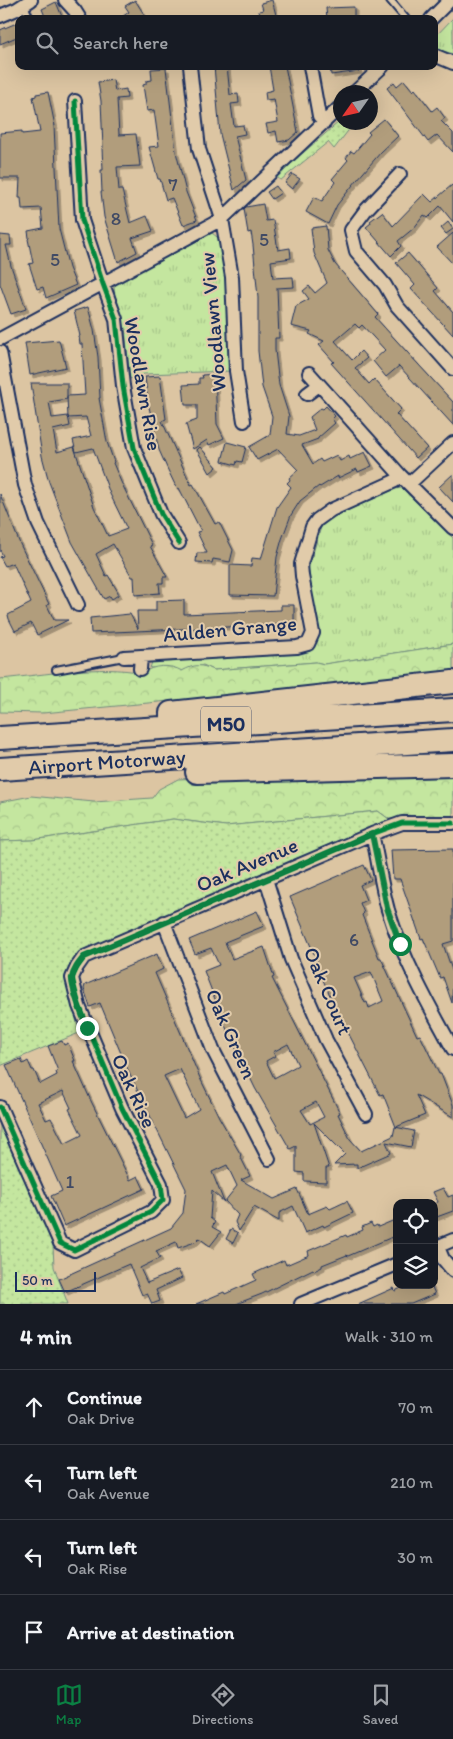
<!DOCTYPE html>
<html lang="en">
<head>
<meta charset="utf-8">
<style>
  body { margin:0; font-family:Itim,sans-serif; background:#20242c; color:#f1f3f6 }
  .controls { position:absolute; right:15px; bottom:15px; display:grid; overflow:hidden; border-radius:10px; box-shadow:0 5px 20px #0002 }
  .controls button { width:45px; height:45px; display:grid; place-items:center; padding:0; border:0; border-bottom:1px solid #363941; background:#171b24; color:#f1f3f6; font:25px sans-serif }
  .compass { position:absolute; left:333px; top:85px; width:45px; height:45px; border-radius:50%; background:#171b24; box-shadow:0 5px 20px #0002; rotate:236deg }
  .scale { position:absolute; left:15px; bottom:12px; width:81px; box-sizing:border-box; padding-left:5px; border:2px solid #1b2f5e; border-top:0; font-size:14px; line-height:18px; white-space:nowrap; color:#1b2f5e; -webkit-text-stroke:4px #e1cbaa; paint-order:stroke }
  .stop { position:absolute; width:15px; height:15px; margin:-11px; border:4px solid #0b8043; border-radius:50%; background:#fff }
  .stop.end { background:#0b8043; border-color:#fff; box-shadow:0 1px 5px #0008 }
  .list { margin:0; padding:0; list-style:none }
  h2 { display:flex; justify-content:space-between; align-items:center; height:65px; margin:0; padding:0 20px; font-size:21px }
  h2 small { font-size:16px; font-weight:400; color:#9ea1a6 }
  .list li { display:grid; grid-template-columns:32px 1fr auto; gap:15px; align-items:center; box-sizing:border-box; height:75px; padding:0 20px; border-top:1px solid #363941 }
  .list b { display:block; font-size:19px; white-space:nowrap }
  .list p { margin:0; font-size:16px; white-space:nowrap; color:#9ea1a6 }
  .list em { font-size:16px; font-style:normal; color:#9ea1a6 }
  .icon { flex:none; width:28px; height:28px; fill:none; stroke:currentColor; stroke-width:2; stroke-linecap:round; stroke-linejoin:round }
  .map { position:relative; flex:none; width:453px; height:1304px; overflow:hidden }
  .search { position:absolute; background:#171b24; box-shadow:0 5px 20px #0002; left:15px; right:15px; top:15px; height:55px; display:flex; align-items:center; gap:12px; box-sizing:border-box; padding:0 18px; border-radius:10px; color:#9ea1a6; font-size:19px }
  .sheet { height:365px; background:#171b24 }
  nav { display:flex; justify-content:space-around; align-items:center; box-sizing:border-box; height:70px; border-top:1px solid #363941; background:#171b24; font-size:14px; color:#9ea1a6 }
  nav a { display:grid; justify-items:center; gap:2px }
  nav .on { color:#0b8043 }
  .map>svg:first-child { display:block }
  .grass { fill:url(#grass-tufts); stroke:#708a7e }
  .forest { fill:url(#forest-crowns); stroke:#708a7e }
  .park { fill:url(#park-dots); stroke:#708a7e }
  .building { fill:#b19d7b; stroke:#1b2f5e; fill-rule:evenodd; filter:url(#shadow) }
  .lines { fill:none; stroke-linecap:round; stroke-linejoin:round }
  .lane-casing { stroke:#1b2f5e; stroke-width:10 }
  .street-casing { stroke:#1b2f5e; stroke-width:16 }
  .highway-casing { stroke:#1b2f5e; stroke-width:26 }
  .lane { stroke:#e1cbaa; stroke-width:6 }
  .street { stroke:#e1cbaa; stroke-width:12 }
  .highway { stroke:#e1cbaa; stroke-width:22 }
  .cycleway-casing { stroke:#e1cbaa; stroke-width:8 }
  .cycleway { stroke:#00873e; stroke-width:5 }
  .route { stroke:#0b8043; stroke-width:6 }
  .labels { text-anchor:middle; stroke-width:4; stroke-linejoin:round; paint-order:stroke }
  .number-label { font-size:19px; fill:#404a65 }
  .shield { fill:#e1cbaa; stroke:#565e75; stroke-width:1 }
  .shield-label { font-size:20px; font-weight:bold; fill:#1b2f5e }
  .street-label { font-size:21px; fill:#1b2f5e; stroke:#e1cbaa }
</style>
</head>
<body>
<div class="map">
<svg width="453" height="1304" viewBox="0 0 453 1304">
  <defs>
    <pattern id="grass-tufts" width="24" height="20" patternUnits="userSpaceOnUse" patternTransform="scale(1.25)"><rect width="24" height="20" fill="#c4e69f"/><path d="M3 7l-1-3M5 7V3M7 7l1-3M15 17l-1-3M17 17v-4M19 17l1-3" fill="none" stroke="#a8c68b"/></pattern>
    <pattern id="forest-crowns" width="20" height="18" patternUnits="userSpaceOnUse" patternTransform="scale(1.25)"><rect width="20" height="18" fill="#c4e69f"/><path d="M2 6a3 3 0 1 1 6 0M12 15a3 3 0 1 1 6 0" fill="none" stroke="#a8c68b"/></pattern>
    <pattern id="park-dots" width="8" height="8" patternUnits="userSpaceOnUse" patternTransform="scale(1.25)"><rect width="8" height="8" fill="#c4e69f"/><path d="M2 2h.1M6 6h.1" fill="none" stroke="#a8c68b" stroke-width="1.8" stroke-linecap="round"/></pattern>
    <filter id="shadow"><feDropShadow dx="3" dy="3" stdDeviation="0" flood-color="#0004"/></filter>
  </defs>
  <rect width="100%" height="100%" fill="#dcc5a2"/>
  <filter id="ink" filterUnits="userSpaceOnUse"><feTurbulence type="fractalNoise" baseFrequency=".02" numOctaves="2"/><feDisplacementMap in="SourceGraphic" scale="10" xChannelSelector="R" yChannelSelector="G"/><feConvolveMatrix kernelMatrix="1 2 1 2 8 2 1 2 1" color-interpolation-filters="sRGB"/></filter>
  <g filter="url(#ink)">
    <!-- grass -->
    <path class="grass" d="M453,18v36l-13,-4 -6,-5v-7z
      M212,233l10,8 6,49 4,81 -88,3 -14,5 -5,-51 -10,-32 -1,-9 3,-4z
      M402,488l51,50v106l-129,20 -8,-2 -102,8 -11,-5 -21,6 -17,-4 -15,1 2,-6 23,-4 120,-4 14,-3 8,-9 2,-10 -13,-56 15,-49 10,-9 64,-29z"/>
    <!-- forest -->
    <path class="forest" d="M453,644v30l-410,39 -43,-1v-33c45,-4 99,-15 143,-6 10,-8 27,-9 39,-2 13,-7 18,-7 32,-1l102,-8 8,2z
      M387,770h66v46l-64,3 -11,-8 -152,15 -53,-7 -140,21 -33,1v-39l31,-6 63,6 58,-4 7,-9 19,-10z"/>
    <!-- park -->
    <path class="park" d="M340,121v1l9,1 2,4 -17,22 -6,-7 -47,38 -6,-3z
      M378,811l11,8 2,4 -165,67 -147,66 -13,17 13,60 -79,33v-225l33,-1 140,-21 53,7z
      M0,1113l53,132 1,22 14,37h-68z"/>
    <!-- building -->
    <path class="building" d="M135,0l12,19h-28l10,-7 -4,-6z
      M272,0l4,15 -15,4 -2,-8 4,-1 -2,-7z
      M56,2l7,17h-17l-4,-10z
      M354,7v10l-27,2 -1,-11z
      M19,22v14l-19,8v-14z
      M214,66h13l3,29 8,-1 1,9 -8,1 3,22 9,-1 2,9 -10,2 11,44 -12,10 -14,-56z
      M269,66h16l13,66 -9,8 -11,2 -2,-11 -8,2 -2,-9 12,-2 -4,-23 -8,1 -1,-8 8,-2z
      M330,66h28l1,5 -28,4z
      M166,68l10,84 10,40 11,28 -14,5 -11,-27 -6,2 -6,-21h-2l-9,-32 10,-1 -5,-36 -7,1 -4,-26 3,-1v-3l6,-1 -1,-11z
      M113,80l2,11 11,-2 1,9 -10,1 2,36 17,-1 4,32 -23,1 2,23h3l8,33 17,-7 6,15 -21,7 5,14 -19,10 -14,-45 -3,-25h1l-1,-22h2l-1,-22h1l-2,-47 -3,-19z
      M404,80l9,11 2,-2 17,22 5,-4 8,11 -4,3 12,12v19l-16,-17 -9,7 -41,-54 7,-6 3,4z
      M48,92l7,34h-1l5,103 10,39 7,17 -30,13 -3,-11 -6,2 -8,-25 4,-1 -5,-24 1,-1 -1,-7 15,-3 -2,-20 -19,1 -1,-11h-2l1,-20h-20v-45l22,-2v3l18,-2 -7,-35 3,-1v-2z
      M384,119l14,17 -17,16 -24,28 -20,25 -9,19 -22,-12 8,-15 8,4 13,-19 -3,-3 16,-19 -2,-2 5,-7 3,2 16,-19 -2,-2z
      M292,174l8,5 -8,10 -7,-6z
      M452,185l1,1v36l-13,-16 -12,12 -4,-3 -10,13 -16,13 3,5 -10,10 -25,-29 5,-4 -1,-2 12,-9 11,14 31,-32 8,8z
      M276,186l5,7 -9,6 -5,-7z
      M263,204l3,17 7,-1 5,30 12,-2 1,10 -20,3 2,17 20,-1 1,10 -17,1 2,50h-4v12l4,35 10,31 -2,18 12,2 16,-6 -5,-13 11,-9 2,1 3,-3 9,10 -3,3 3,4 -17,15v1l-16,6 11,19 7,-5 2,3 15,-7 3,6 9,-5 1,3 15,-7 7,14 -14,6 -1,-3 -19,9v-2l-18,11 -1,-1 -19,15 -9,14 -9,24 -5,18 -4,39 -43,-1v-30l21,1 1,-8 9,1 16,-52 14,-20 -4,-4 3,-3 -1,-2 9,-8 -20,-21 -21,11 -8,-13 21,-12 2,-19 -10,-29 -4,-36v-53l-5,-53 -2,-13 -3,1 -4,-24 2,-2z
      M448,222l5,7 -7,5 -5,-6z
      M326,226l2,24 7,14 43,50 -3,3 9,10 69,75v23l-54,-59 -13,11 -13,-16 12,-11 -23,-25 -3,3 -4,-4 -20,17 17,19 9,-9 6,7 -12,10 14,16 5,-5 27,30 -5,5 31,34 -11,10 -85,-95 3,-1 -15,-17 5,-4 -15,-7 2,-3 -20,-5 5,-20 13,-7 -6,-8 6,-5 6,7 12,-10 -13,-30 -3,-25z
      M453,233v31l-16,-17z
      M0,235l10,1 1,9h-5l5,21 15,43 -15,5 -11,-30z
      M408,253l30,35 -3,3 18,21v23l-42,-46 4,-4 -19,-22z
      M88,307l6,23 4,27 2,41h-1l8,44 7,20 -1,1 8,19 31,63 -2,1 17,31h-4v6h-4l1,10 -25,2 -1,-18h-2l-19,-33 -17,10 10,22 2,-1 10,17v3l-6,4 -2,-3 -6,3 -32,-57 -23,-60 -7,-26 -11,-73h36v16l-18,3 3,16 16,-2 2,10 -17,4 4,22 17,-5 20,60 14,29 19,-7 -17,-35 -17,-46 -17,4 -3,-12 18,-4 -5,-19 -18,1 -1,-22 18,-1 -3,-51h-2l-1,-8h1l-6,-25z
      M59,340l7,27 -36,8 -5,-32z
      M215,374l2,50 7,14 -15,7 -2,-5 -14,9 -7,-25 11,-4v-15h-12l-2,-20 16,-1v-6h4l-1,-3z
      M160,376l6,43 -4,2 29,64 2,-1 22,40 4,-2 14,28 -3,12 -17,-3 -1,4 -16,-1 1,-9h10l-10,-21 4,-1 -22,-43 -2,1 -10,-21 -8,-18 -11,-47 -3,-26z
      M227,442l19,5 -4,15 -5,-1 -1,4 -14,-4z
      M200,447l17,20 -7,6 -13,-23z
      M453,474v28l-14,-15z
      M0,494l20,50 29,60 -2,1 7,15h14l-31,15 -6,-12 -16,8 -6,-12 -1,-4 23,-12 -18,-40 -8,3 -5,-9 3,-1 -3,-6z
      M184,600v14l97,-4v-5h13v19l-203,9 -1,-15 40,-4 8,15 -1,-18h19v-10z
      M453,849v92l-10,3 10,29 -1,30 -9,-26 -3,1 -17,-40 -2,1 -21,-60h-7l-2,-29z
      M364,865l7,15 -11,5 6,15 -6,3 4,10 -2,2 17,43h2l36,78 3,-1 19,39h2l12,31v12l-37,-22 9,20 -29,12 -13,-33 -3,1 -44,-86 -21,-47 2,-1 -27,-64zM371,972l12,29 -14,7 -2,-6 -2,1 -11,-25z
      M257,911l7,15 -39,16 7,17 32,-12 10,30 -2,1 68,135 -2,1 12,25 11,12 32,-15 2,-9 19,4 -3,16 -25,-5 5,11 -34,15v-4l-23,1 11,-11 -31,-31 15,45h-3v14l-22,-1v-8l-8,-1v-26l-6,3 -35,-61 -28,-58 -23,-59 15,-6 -8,-17 -16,6 -6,-14zM288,1044l10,21 -24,13 -8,-17 9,-5 -2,-4zM316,1102l8,15 -14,7 -9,-14z
      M157,954l6,15 -8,4 45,105 19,39 22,38 -1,1 10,20 -9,4 33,19 23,-10 11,25 19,-8 3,3 17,-8 6,12 -29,14 -1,-2 -18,8 -12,-27 -14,7v8l-25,-14 -15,24 -4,-9 3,-7 -13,-14 12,-15 -10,-21 -15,7 12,30 -12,-11 -2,27 5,4 -3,5 9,5 -11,14 -11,-8 -4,4 -17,6 -2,-6 -20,9 4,7 -20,10 7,15 31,-13 4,8 -26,12 4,11 -8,3 -5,-11 -5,2 -13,-31 -64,28 -6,-13 112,-51 12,-15 3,-24 -56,-114 -30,-72 -10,4 -6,-18 1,-4zM180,1069l19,40 -15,9 -20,-42z
      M62,1041l2,4 4,-2 7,18h-2l18,40 39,79 8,-4 6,13 -80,37 -13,-30 11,-5 -56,-126 15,-6 2,5 5,-3 4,9h2l6,14 17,-9 -1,-3 2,-1 -10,-25zM63,1091l8,17 -2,1 13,26 -18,9 -13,-26 -5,2 -8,-17z
      M443,1188l5,9 5,-2v16l-19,7v-14l4,-2 -5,-10z
      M397,1219v16l-49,21 -1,-1 -25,10v2l-8,4 -1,-2 -51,25 -26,10h-40l28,-12 1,2 31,-14 -3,-6 31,-14 2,5 23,-10 -1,-4 38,-16 1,2 16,-7 -1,-3 9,-4 2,4 4,-2 1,2z
      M231,1229l7,4 -5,10 -7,-4z
      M407,1285h24l4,9 -24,10h-53l36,-16 1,3z"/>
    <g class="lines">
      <!-- lane casing -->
      <g class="lane-casing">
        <path id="lane" d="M390,0l16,19
          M24,5l6,14
          M56,670l68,-13"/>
      </g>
      <!-- street casing -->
      <g class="street-casing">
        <path id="street" d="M65,0l10,11 5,8
          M0,16l17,-7 14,-9
          M431,19l19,-19
          M434,55l19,8
          M190,66l9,83 23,70 10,58 4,94 8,50
          M310,66l9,50 6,6
          M355,92l28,-26
          M75,101l7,119 21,64 13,35 7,67 11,62 27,66 18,29
          M400,174l-35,37 -14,19 5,21 29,34 12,21 56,63
          M0,339l222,-120 118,-112
          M0,352l25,133 13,38 40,82
          M309,373l92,103 52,52
          M307,394l12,-9
          M409,484l44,-41
          M124,657l173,-10 11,-3 5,-11 -11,-57 -1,-12 11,-37 5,-7 14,-10 64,-29 6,-5
          M140,669l1,-13
          M372,834c6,25 9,51 16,76 15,49 40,94 65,139
          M266,879l25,80 35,81 40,74
          M164,922l49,128 56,109
          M0,1107l60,136 14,7 77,-38 12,-12 -2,-16 -39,-76 -43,-102 -7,-28 5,-11 7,-10 288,-123 30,-11h51
          M438,1247l5,12 10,12
          M434,1248l19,-8
          M301,1304l96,-40"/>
      </g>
      <!-- highway casing -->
      <g class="highway-casing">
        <path id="highway" d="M171,713l282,-31
          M0,738l453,-28
          M0,769l453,-29
          M197,772l256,-7"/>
      </g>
      <!-- lane -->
      <use href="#lane" class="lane"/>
      <!-- street -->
      <use href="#street" class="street"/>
      <!-- highway -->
      <use href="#highway" class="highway"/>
      <!-- cycleway casing -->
      <g class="cycleway-casing">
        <path id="cycleway" d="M75,101l7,119 21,64 13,35 7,67 11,62 27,66 18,29
          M0,1107l60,136 14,7 77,-38 12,-12 -2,-16 -39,-76 -43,-102 -7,-28 5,-11 7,-10 288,-123 30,-11h51"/>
      </g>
      <!-- cycleway -->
      <use href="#cycleway" class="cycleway"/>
    </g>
  </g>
  <g class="lines" filter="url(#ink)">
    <!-- route -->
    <path class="route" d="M87,1028c-4,-12 -16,-39 -15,-50 1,-8 7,-15 12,-21l288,-123 15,74 13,36"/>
  </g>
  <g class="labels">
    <!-- number labels -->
    <g class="number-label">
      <text x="173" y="191">7</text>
      <text x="116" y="225">8</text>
      <text x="264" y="246">5</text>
      <text x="55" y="266">5</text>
      <text x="354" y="946">6</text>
      <text x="70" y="1188">1</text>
    </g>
    <!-- shield labels -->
    <rect class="shield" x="201" y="706.5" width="50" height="35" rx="4"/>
    <g class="shield-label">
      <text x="226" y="731">M50</text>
    </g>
    <!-- street labels -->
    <g class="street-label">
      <text transform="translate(213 322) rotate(-95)" y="7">Woodlawn View</text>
      <text transform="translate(143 384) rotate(80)" y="7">Woodlawn Rise</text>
      <text transform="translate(230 629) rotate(-5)" y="7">Aulden Grange</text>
      <text transform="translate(107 762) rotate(-4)" y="7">Airport Motorway</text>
      <text transform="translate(247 865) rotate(-23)" y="7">Oak Avenue</text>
      <text transform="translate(328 991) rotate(67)" y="7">Oak Court</text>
      <text transform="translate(231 1034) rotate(66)" y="7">Oak Green</text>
      <text transform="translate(134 1091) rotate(65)" y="7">Oak Rise</text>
    </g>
  </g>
</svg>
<div class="controls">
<button><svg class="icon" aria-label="locate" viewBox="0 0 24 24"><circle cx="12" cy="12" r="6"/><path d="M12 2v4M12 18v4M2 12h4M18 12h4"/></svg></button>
<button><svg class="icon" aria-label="layers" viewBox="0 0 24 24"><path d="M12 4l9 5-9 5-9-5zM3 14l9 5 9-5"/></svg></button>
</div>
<svg class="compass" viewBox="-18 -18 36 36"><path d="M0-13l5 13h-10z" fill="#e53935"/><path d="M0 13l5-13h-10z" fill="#9ea1a6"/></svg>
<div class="scale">50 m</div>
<div class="stop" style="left:400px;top:944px"></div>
<div class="stop end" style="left:87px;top:1028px"></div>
<div class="search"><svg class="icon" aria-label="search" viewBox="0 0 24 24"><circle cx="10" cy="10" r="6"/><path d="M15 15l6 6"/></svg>Search here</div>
</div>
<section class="sheet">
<h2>4 min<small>Walk · 310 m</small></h2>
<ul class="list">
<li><svg class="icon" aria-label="ahead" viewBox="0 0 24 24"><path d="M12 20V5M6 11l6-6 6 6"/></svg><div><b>Continue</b><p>Oak Drive</p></div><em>70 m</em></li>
<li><svg class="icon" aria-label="left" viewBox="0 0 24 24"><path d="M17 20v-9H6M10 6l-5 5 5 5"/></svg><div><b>Turn left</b><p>Oak Avenue</p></div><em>210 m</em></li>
<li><svg class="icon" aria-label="left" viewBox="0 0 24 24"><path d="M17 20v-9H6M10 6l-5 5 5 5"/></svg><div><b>Turn left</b><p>Oak Rise</p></div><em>30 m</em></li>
<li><svg class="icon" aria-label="arrive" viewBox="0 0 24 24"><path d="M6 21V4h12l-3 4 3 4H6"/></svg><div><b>Arrive at destination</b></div></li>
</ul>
</section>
<nav>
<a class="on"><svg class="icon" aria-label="map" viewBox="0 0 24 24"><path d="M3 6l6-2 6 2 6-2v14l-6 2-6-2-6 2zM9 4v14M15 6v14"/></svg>Map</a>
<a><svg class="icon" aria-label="directions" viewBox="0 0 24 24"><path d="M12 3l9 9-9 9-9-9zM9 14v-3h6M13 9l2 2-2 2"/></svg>Directions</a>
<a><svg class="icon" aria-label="saved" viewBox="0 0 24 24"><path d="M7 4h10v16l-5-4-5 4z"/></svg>Saved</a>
</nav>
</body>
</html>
